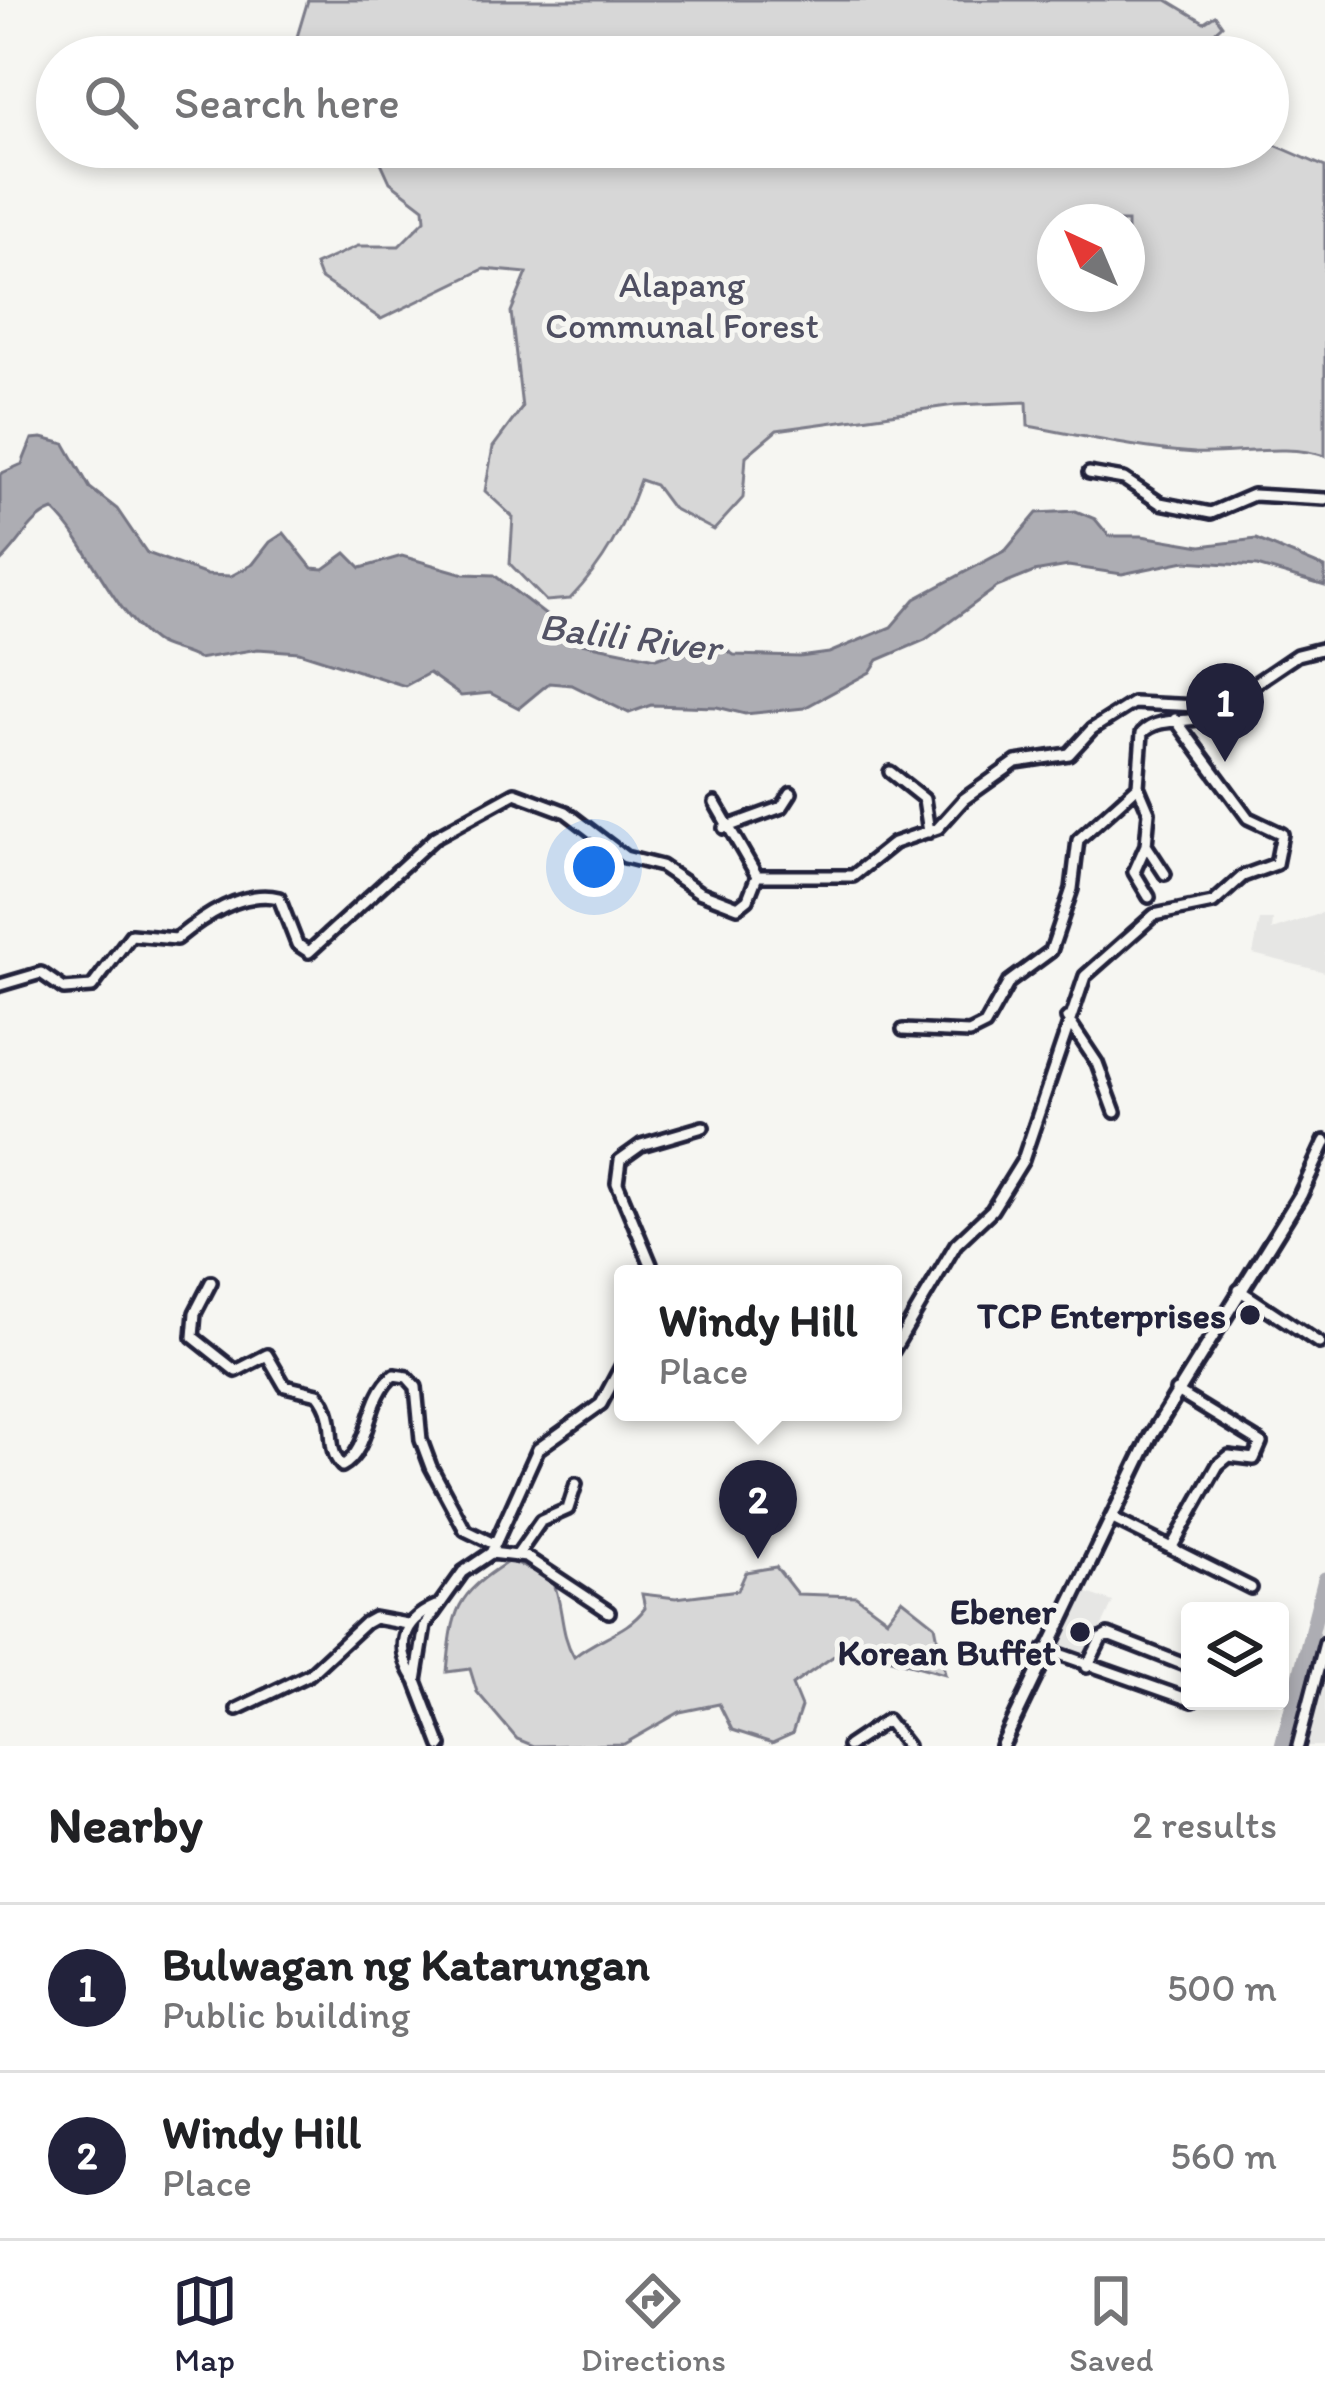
<!DOCTYPE html>
<html lang="en">
<head>
<meta charset="utf-8">
<style>
  body { margin:0; font-family:Itim,sans-serif; background:#f6f6f6; color:#202124 }
  .controls { position:absolute; right:36px; bottom:36px; display:grid; overflow:hidden; border-radius:12px; box-shadow:0 6px 18px #0003 }
  .controls button { width:108px; height:108px; display:grid; place-items:center; padding:0; border:0; border-bottom:3px solid #e0e0e0; background:#fff; color:#202124; font:60px sans-serif }
  .compass { position:absolute; left:1037px; top:204px; width:108px; height:108px; border-radius:50%; background:#fff; box-shadow:0 6px 18px #0003; rotate:316deg }
  .you { position:absolute; left:594px; top:867px; width:42px; height:42px; margin:-30px; border:9px solid #fff; border-radius:50%; background:#1a73e8; box-shadow:0 0 0 18px #1a73e833 }
  .badge { display:grid; place-items:center; width:78px; height:78px; border-radius:50%; background:#22223b; color:#fff; font-size:39px; font-weight:700 }
  .pin { position:absolute; translate:-50% -99px; filter:drop-shadow(0 3px 6px #0008) }
  .pin::after { content:''; position:absolute; top:63px; width:42px; height:36px; background:inherit; clip-path:polygon(0 0,100% 0,50% 100%) }
  .popup { position:absolute; left:614px; top:1265px; width:288px; height:156px; box-sizing:border-box; display:grid; place-content:center; border-radius:12px; background:#fff; filter:drop-shadow(0 3px 9px #0005); font-size:39px; white-space:nowrap; color:#757577 }
  .popup b { font-size:45px; color:#202124 }
  .popup::after { content:''; position:absolute; left:50%; top:100%; margin-left:-24px; border:24px solid transparent; border-top-color:#fff }
  .list { margin:0; padding:0; list-style:none }
  h2 { display:flex; justify-content:space-between; align-items:center; height:156px; margin:0; padding:0 48px; font-size:51px }
  h2 small { font-size:39px; font-weight:400; color:#757577 }
  .list li { display:grid; grid-template-columns:78px 1fr auto; gap:36px; align-items:center; box-sizing:border-box; height:168px; padding:0 48px; border-top:3px solid #e0e0e0 }
  .list b { display:block; font-size:45px; white-space:nowrap }
  .list p { margin:0; font-size:39px; white-space:nowrap; color:#757577 }
  .list em { font-size:39px; font-style:normal; color:#757577 }
  .icon { flex:none; width:66px; height:66px; fill:none; stroke:currentColor; stroke-width:2; stroke-linecap:round; stroke-linejoin:round }
  .map { position:relative; flex:none; width:1325px; height:1746px; overflow:hidden }
  .search { position:absolute; background:#fff; box-shadow:0 6px 18px #0003; left:36px; right:36px; top:36px; height:132px; display:flex; align-items:center; gap:30px; box-sizing:border-box; padding:0 42px; border-radius:66px; color:#757577; font-size:45px }
  .sheet { height:492px; background:#fff }
  nav { display:flex; justify-content:space-around; align-items:center; box-sizing:border-box; height:168px; border-top:3px solid #e0e0e0; background:#fff; font-size:33px; color:#757577 }
  nav a { display:grid; justify-items:center; gap:6px }
  nav .on { color:#22223b }
  .map>svg:first-child { display:block }
  .built { fill:#e6e6e4 }
  .green { fill:#d7d7d7; stroke:#7c7c89; stroke-width:3; fill-rule:evenodd }
  .water { fill:#adadb3; stroke:#757583; stroke-width:3 }
  .lines { fill:none; stroke-linecap:round; stroke-linejoin:round }
  .stream { stroke:#757583; stroke-width:3 }
  .river { stroke:#adadb3; stroke-width:15 }
  .minor-casing { stroke:#22223b; stroke-width:18 }
  .major-casing { stroke:#22223b; stroke-width:20 }
  .minor { stroke:#f6f6f2; stroke-width:9 }
  .major { stroke:#f6f6f2; stroke-width:10 }
  .poi-dot { fill:#22223b; stroke:#f6f6f2; stroke-width:4.5 }
  .labels { text-anchor:middle; stroke-width:10; stroke-linejoin:round; paint-order:stroke }
  .park-label { font-size:36px; fill:#4f4f62; stroke:#f6f6f2 }
  .poi-label { font-size:36px; font-weight:bold; fill:#22223b; stroke:#f6f6f2; text-anchor:end }
  .water-label { font-size:39px; font-style:italic; fill:#535365; stroke:#f6f6f2 }
</style>
</head>
<body>
<div class="map">
<svg width="1325" height="1746" viewBox="0 0 1325 1746">
  <rect width="100%" height="100%" fill="#f6f6f2"/>
  <filter id="ink" filterUnits="userSpaceOnUse"><feTurbulence type="fractalNoise" baseFrequency=".00833" numOctaves="2"/><feDisplacementMap in="SourceGraphic" scale="24" xChannelSelector="R" yChannelSelector="G"/><feConvolveMatrix kernelMatrix="1 2 1 2 8 2 1 2 1" color-interpolation-filters="sRGB"/></filter>
  <g filter="url(#ink)">
    <!-- built -->
    <path class="built" d="M1325,912v60l-72,-18 7,-34h13l-1,10z
      M1082,1591l31,11 -28,62 -32,-16z
      M1325,1593v153h-39l26,-109z"/>
    <!-- green -->
    <path class="green" d="M308,0h859l37,22 11,-7 7,10 -16,15 6,17h-921z
      M1268,142l57,25v289c-40,-13 -88,-1 -130,-3 -56,-4 -112,-17 -167,-27l-1,-24 -72,3 -178,25 -31,26 -3,42 -29,32 -42,-22 -17,-23 -15,-5c-17,48 -35,82 -70,119l-24,2 -36,-37 3,-47 -28,-26 8,-44 29,-39 -11,-96 16,-39 -43,-4 -103,50 -61,-41 -5,-13 43,-19h41l26,-26 -1,-12 -34,-26 -16,-35h894zM1127,222v72h-72v-72z
      M509,1561l43,17c12,28 7,53 22,79 23,-20 53,-24 71,-49l-3,-14 34,4 62,-8 8,-18 30,-5 21,27 59,2 31,23 15,-20 33,26 10,49 -98,-27 -55,38 9,22 -9,27 -20,9 -40,-13 -13,-26 -39,8 -56,32 -90,2 -17,-7 -40,-47 -7,-23 -23,3c6,-62 7,-76 62,-111z"/>
    <!-- water -->
    <path class="water" d="M42,438l23,6 25,44 27,21 30,44 60,22 24,1 22,-12 17,-22 14,-9 28,35 12,1 22,-16 15,15 41,-12 62,18 30,1 88,68 74,15 41,-13 23,1 14,9 66,2 29,-4 62,-26 24,-28 91,-49 31,-37 39,-2 19,8 14,17h33l59,10 55,-7 69,29v18l-68,-20 -72,-5 -63,13 -54,-8 -34,6 -37,15 -72,53 -47,20 -8,12 -66,36 -59,6 -28,-7 -66,-2 -22,8 -57,-28 -23,-2 -30,25 -29,-15 -29,3 -32,-23 -24,13 -106,-34 -41,-3 -60,10c-14,-9 -32,-9 -44,-18 -44,-33 -62,-93 -101,-131 -24,9 -33,35 -53,52v-88l22,-10 10,-25z"/>
    <g class="lines">
      <!-- stream -->
      <path class="stream" d="M1304,1661l5,23"/>
      <!-- river -->
      <path class="river" d="M1282,1746l43,-167"/>
      <!-- minor casing -->
      <g class="minor-casing">
        <path id="minor" d="M1089,473l35,6 36,24 51,10 42,-18 72,4
          M890,772l34,27 5,33
          M1138,786l11,26 -3,33 19,29
          M715,803l42,73
          M724,828l58,-21 9,-14
          M1146,845l-12,27 15,25
          M0,985l41,-12 23,16 28,-2 39,-52 45,4c27,-22 67,-50 103,-41l18,46 12,8 126,-115 80,-44 51,19 59,45 36,9 38,26 39,15 10,-8 9,-23h96l41,-33 44,-15 26,-29 52,-37 53,-8 23,-25 41,-26 87,4 77,-52 28,-7
          M1067,1018l30,45 18,49
          M903,1030l66,3 16,-8 24,-43 42,-31 21,-62 6,-49 60,-54 4,-53c22,-22 63,-3 78,-26
          M655,1274l-38,-91 3,-23 21,-15 62,-18
          M211,1282l-16,31 -2,24 43,34 31,-16 18,31 33,8c22,27 5,52 24,72 29,-15 24,-70 52,-91l13,2 9,10 5,53 10,27 34,63 29,14
          M1239,1290l80,53
          M893,1351l63,-107 36,-34 31,-50 62,-184 69,-61 59,-12 30,-27 33,-12 6,-30 -34,-16 -73,-99
          M1111,1518l140,70
          M1173,1545l45,-80 11,-9 25,3 7,-16 -85,-52
          M491,1553l35,4 83,55
          M518,1554l23,-33 27,-12 8,-25
          M1045,1649l148,52
          M1087,1667l14,-28 7,-4 82,32
          M416,1681c-21,-32 -17,-59 20,-75
          M237,1709l73,-35 55,-51 9,-5 33,6
          M441,1746l-25,-65 9,-56 38,-53 28,-19 47,-104 63,-45 22,-41
          M848,1746l39,-26 20,26
          M1298,1746l27,-103"/>
      </g>
      <!-- major casing -->
      <g class="major-casing">
        <path id="major" d="M1002,1746l149,-310 150,-242 24,-52"/>
      </g>
      <!-- minor -->
      <use href="#minor" class="minor"/>
      <!-- major -->
      <use href="#major" class="major"/>
    </g>
  </g>
  <!-- markers -->
  <g class="poi-dot">
    <circle cx="1250" cy="1315" r="12"/>
    <circle cx="1080" cy="1632" r="12"/>
  </g>
  <g class="labels">
    <!-- park labels -->
    <g class="park-label">
      <text x="682" y="297">Alapang<tspan x="682" dy="41">Communal Forest</tspan></text>
    </g>
    <!-- poi labels -->
    <g class="poi-label">
      <text x="1226" y="1328">TCP Enterprises</text>
      <text x="1056" y="1624">Ebener<tspan x="1056" dy="41">Korean Buffet</tspan></text>
    </g>
    <!-- water labels -->
    <g class="water-label">
      <text transform="translate(630 636) rotate(7)" y="14">Balili River</text>
    </g>
  </g>
</svg>
<div class="controls">
<button><svg class="icon" aria-label="layers" viewBox="0 0 24 24"><path d="M12 4l9 5-9 5-9-5zM3 14l9 5 9-5"/></svg></button>
</div>
<svg class="compass" viewBox="-18 -18 36 36"><path d="M0-13l5 13h-10z" fill="#e53935"/><path d="M0 13l5-13h-10z" fill="#757577"/></svg>
<div class="you"></div>
<div class="pin badge" style="left:1225px;top:762px">1</div>
<div class="pin badge" style="left:758px;top:1559px">2</div>
<div class="popup"><b>Windy Hill</b>Place</div>
<div class="search"><svg class="icon" aria-label="search" viewBox="0 0 24 24"><circle cx="10" cy="10" r="6"/><path d="M15 15l6 6"/></svg>Search here</div>
</div>
<section class="sheet">
<h2>Nearby<small>2 results</small></h2>
<ul class="list">
<li><span class="badge">1</span><div><b>Bulwagan ng Katarungan</b><p>Public building</p></div><em>500 m</em></li>
<li><span class="badge">2</span><div><b>Windy Hill</b><p>Place</p></div><em>560 m</em></li>
</ul>
</section>
<nav>
<a class="on"><svg class="icon" aria-label="map" viewBox="0 0 24 24"><path d="M3 6l6-2 6 2 6-2v14l-6 2-6-2-6 2zM9 4v14M15 6v14"/></svg>Map</a>
<a><svg class="icon" aria-label="directions" viewBox="0 0 24 24"><path d="M12 3l9 9-9 9-9-9zM9 14v-3h6M13 9l2 2-2 2"/></svg>Directions</a>
<a><svg class="icon" aria-label="saved" viewBox="0 0 24 24"><path d="M7 4h10v16l-5-4-5 4z"/></svg>Saved</a>
</nav>
</body>
</html>
